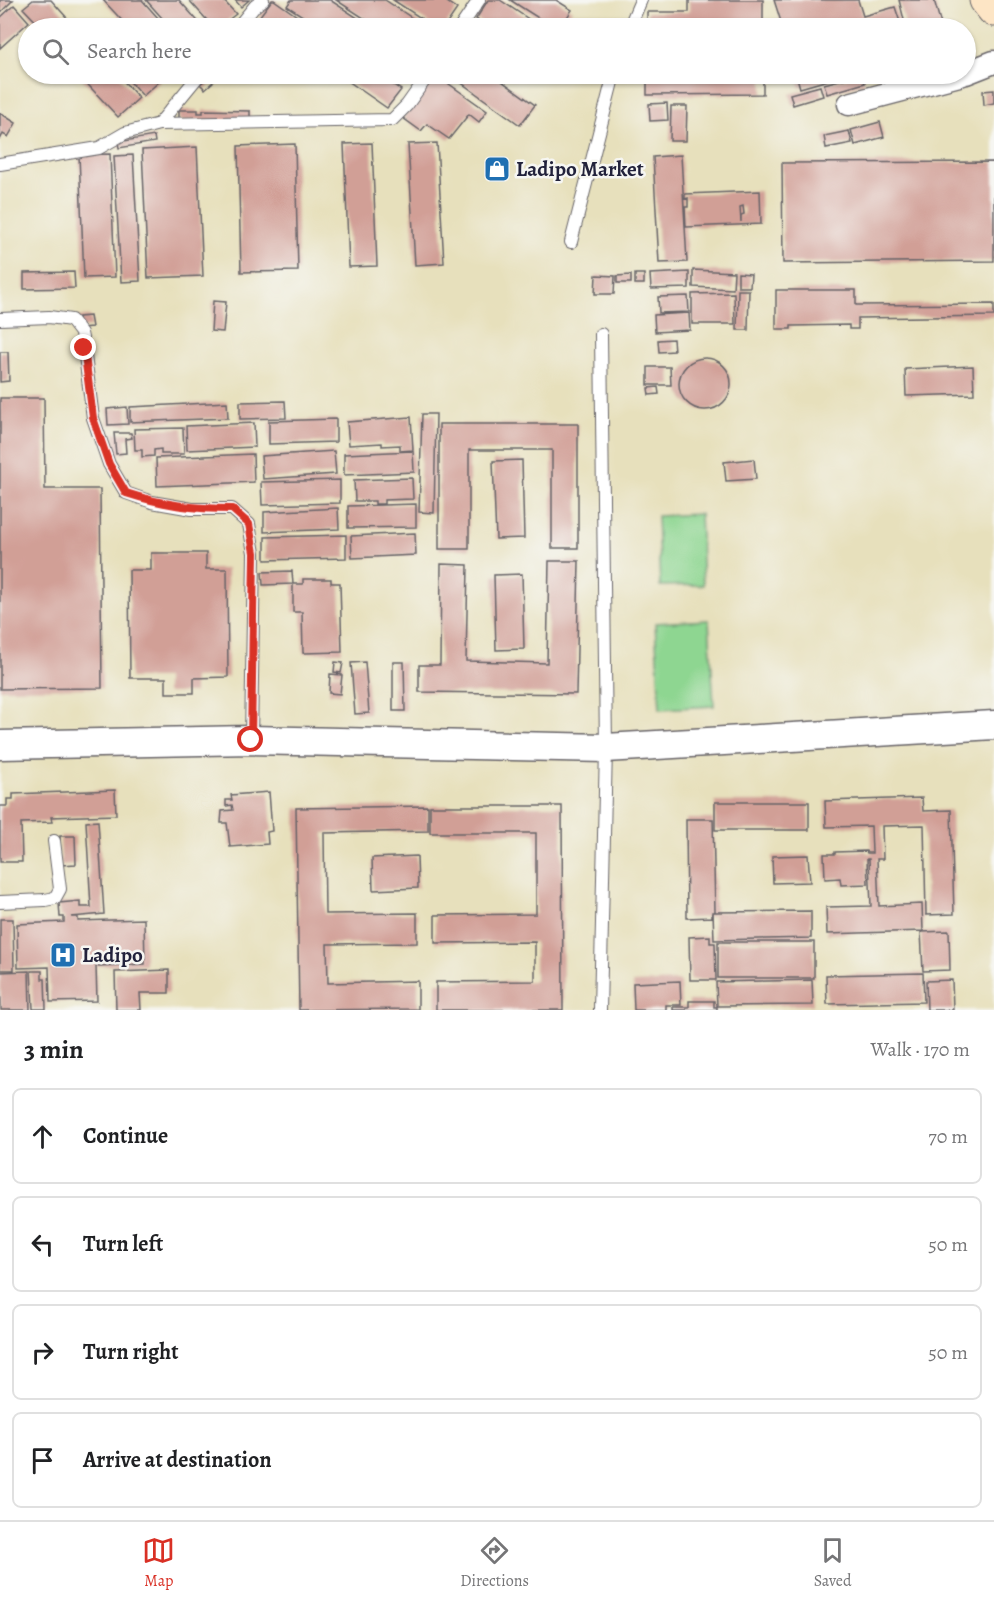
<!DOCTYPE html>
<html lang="en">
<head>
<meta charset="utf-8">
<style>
  body { margin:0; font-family:Alegreya,serif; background:#f6f6f6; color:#202124 }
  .stop { position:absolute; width:18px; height:18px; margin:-14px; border:4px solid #d93025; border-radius:50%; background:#fff }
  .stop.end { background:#d93025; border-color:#fff; box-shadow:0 2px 6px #0008 }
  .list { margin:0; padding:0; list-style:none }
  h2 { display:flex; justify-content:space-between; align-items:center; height:78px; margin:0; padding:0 24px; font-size:26px }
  h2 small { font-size:20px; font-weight:400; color:#757577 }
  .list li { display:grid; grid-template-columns:39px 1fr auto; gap:18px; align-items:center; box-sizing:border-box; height:96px; margin:0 12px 12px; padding:0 12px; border:2px solid #e0e0e0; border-radius:9px }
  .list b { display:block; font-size:22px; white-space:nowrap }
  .list em { font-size:20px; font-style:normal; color:#757577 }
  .icon { flex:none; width:33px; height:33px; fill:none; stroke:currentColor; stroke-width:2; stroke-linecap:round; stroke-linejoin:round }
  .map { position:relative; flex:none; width:994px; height:1010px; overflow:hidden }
  .search { position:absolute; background:#fff; box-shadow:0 2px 4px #0004; left:18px; right:18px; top:18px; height:66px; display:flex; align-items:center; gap:15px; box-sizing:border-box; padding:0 21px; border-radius:33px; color:#757577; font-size:22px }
  .sheet { height:510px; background:#fff }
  nav { display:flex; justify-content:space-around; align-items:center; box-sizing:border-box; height:84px; border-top:2px solid #e0e0e0; background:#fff; font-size:16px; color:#757577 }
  nav a { display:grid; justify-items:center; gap:3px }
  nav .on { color:#d93025 }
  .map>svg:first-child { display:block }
  .green { fill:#8ed691; stroke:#587c66; stroke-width:1.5 }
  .building { fill:#d19f96; fill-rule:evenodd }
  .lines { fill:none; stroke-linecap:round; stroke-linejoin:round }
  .service-casing { stroke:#676468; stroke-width:14 }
  .minor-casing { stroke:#676468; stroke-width:25 }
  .tertiary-casing { stroke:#676468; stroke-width:31 }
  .secondary-casing { stroke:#676468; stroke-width:35 }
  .service { stroke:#fff; stroke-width:12 }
  .minor { stroke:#fff; stroke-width:22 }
  .tertiary { stroke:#fff; stroke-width:28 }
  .secondary { stroke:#fde5c5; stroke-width:33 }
  .route { stroke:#d93025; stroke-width:8 }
  .labels { text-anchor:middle; stroke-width:5; stroke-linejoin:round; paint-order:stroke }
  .poi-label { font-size:21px; font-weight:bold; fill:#22223b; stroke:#f6f6f2; text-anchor:start }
</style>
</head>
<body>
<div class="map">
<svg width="994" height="1010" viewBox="0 0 994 1010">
  <rect width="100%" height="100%" fill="#f6f6f2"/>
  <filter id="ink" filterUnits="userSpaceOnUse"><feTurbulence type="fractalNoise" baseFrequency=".0167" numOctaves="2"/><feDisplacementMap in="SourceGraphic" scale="12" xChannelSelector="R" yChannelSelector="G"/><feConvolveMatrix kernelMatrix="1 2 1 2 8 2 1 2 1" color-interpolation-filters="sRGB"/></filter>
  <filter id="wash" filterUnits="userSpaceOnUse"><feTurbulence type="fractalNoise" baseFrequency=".008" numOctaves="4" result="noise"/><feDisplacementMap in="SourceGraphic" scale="24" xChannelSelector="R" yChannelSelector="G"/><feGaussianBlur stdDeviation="1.35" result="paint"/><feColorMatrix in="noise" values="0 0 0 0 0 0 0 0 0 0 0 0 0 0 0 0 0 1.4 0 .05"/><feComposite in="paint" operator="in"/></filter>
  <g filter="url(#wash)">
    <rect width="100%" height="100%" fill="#e7e0bc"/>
    <!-- green -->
    <path class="green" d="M700,514l3,71 -43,1 -3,-70z
      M709,620l5,86 -54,3 -5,-86z"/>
    <g id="blocks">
      <!-- building -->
      <path class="building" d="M0,0h13l-13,13z
        M33,0h18l25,28h-34l-19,-20z
        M103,0h39l25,28h-38z
        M146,0h33l25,28h-33z
        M189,0h34l13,14 -18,14h-4z
        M235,0h14l-8,7z
        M272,0h2l40,28h-39l-16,-11z
        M291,0h39l43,28h-52l-34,-22z
        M336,0h49l42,28h-48z
        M393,0h51l13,9 -13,19h-8z
        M488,0h12l42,28h-52l-14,-9z
        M510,0h46l16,10 -12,18h-6z
        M689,0h74v28h-116v-16h42z
        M774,0h84l5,16 32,-9 7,21h-119z
        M899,0h35l8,28h-36z
        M14,5l15,17 -29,26v-30z
        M78,74h39l22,24 -21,19z
        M123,74h31l6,7 -17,15z
        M212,74h10l-17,15 -5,-5z
        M338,74h39l24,16 -14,18z
        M388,74h25l-8,11z
        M435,74l52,37 -8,11 -10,-8 -20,25 -22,-15 -6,7 -18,-13z
        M449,74h43l43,31 -15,20z
        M647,74h116v20l-116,1z
        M796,74h53l-49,14z
        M862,74l3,9 -38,11 -3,-10z
        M820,86l3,10 -30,9 -3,-11z
        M994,90v13l-10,2 -1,-14z
        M667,103l1,17 -18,1 -1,-17z
        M671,106h16l-1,35h-16z
        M179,110h19v3h5v-3l47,1v11l-71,-1z
        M0,113l16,10 -8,14 -5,-3 -3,6z
        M880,122l4,15 -29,8 -4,-15z
        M849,131l3,12 -26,5 -2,-12z
        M154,136l1,6 -36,6 -1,-6z
        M372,143l5,123 -28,1 -5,-123z
        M437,143l7,120 -29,2 -7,-121z
        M295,144l3,127 -57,1 -3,-126z
        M197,147l6,129 -55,2 -6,-128z
        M110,154l5,123 -31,1 -5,-123z
        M133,155l7,126 -19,1 -7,-126z
        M681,155l6,107 -28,1 -6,-106z
        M994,162v99l-211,2 -1,-100z
        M760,191l1,33 -75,3 -1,-20h3v-9l-3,1v-5zM743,206l1,8 -3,1v7l-1,-15z
        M693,270l41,2 -1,17 -40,-2z
        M74,272l1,16 -51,1v-16z
        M689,272v16l-38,1 -1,-15z
        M738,273l13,1 -1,13h-12z
        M635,274h9v10h-9z
        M596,275l19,1 -1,18h-19z
        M631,275v8h-14v-7z
        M738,290h11l-1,40h-11z
        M776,290h80v15l138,-1v12l-136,2v11h-9v-4l-58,1v3h-15z
        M734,293l1,31h-43v-30z
        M688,296l1,16 -30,1 -1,-16z
        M213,301l13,1 -3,30 -12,-1z
        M689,313l1,17 -35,2 -1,-17z
        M90,316l2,11 -13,1 -1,-11z
        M673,339l1,12 -15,1 -1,-12z
        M0,352h8l1,29 -9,1z
        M679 384a26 26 0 1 1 52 0a26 26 0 1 1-52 0Z
        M973,366l1,28 -68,2 -1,-27z
        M648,367h22l1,18h-23z
        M658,387l1,7 -10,1 -1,-7z
        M0,398h44l1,91h55l2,199 -102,1z
        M285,401l1,17 -46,1v-17z
        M227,402l1,16 -98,4v-15z
        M127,407l1,17 -20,1 -1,-16z
        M422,414h14l-2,99 -15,-1z
        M411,417l2,33 -13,1v-6l-18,1v-3l-33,2 -2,-23z
        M336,419v23l-67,2v-23z
        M254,423l1,24 -68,3 -1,-24z
        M439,424h139v124h-26v-98h-83v99h-30z
        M183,428l1,26h-23v-5l-7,1v6l-12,1v-7h-7l-1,-21z
        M114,433h17l1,5 -7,1 1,14 -10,1z
        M334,451l2,23 -73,5 -2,-23z
        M413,451l1,21 -70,3v-21z
        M253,454l1,28 -97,4 -1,-28z
        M754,459l2,20 -30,2 -2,-19z
        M522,460l2,78 -28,1 -3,-78z
        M412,478l1,21 -29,1v4h-9v-3h-20l-1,-21z
        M340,480v23l-78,2 -1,-23z
        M416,504v23l-68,1v-22z
        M338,508l1,21 -75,3v-20z
        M415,533l1,22 -64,3 -1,-22z
        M346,535v23l-81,2v-23z
        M151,553h55v16h21l1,108 -34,1v15h-28v-15h-36l-1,-108h22z
        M549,561h30l-3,133 -157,-2v-27h21l1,-101 27,1 -2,96 81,2z
        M292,571l1,13 -30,1 -1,-13z
        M522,574l2,75 -28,1 -2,-75z
        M303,579h28v4h9l2,69 -39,1 -1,-41h-9v-28h10z
        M335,662l8,1 -2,10 -7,-1z
        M365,662l4,51 -14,1 -4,-51z
        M393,662h11l1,49h-12z
        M330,674l12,1 -2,19 -11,-1z
        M115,790l1,25 -65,2 1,5 -31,1 1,39h-22v-56h7v-7h6v-5z
        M269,792l3,39 -5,1 1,12 -38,3 -3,-24h-6l1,-12 11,-1 -1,-5 -6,1v-6h6l-1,-5z
        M922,798l1,13 28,-1 3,104 -28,1 -2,-90 -42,1 1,33h-6l2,47 43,-2 1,27 -96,3 -1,-27 45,-1 -2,-47h-2l1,25 -27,1 -1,-7 -15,1 -1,-25h11v-2l31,-1 1,2h5l-1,-27 -45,1 -1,-26z
        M715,802h94v28h-94z
        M428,806v25l-104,2 1,81 92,-1v30l-90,1 1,39 90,-2v28l-119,1 -3,-202z
        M430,806h132l1,204h-127v-28l99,-1v-39l-100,1v-28l101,-1v-81h-106z
        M686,819h27l2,93h-3v5l-25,1z
        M98,821l6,93 -33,3h7v4l66,-2 1,45 -49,2 1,35 -47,1 -1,-35 -31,1 -1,-44 47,-2v-5h-4l-1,-14 21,-2v6h11l-5,-85z
        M60,836h15l1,28 -15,1z
        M808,855l2,27 -37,1 -1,-27z
        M417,856l1,32 -45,2 -1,-32z
        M811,911v27l-97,2 -1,-28z
        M0,919h13l1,51h-14z
        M949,931l1,39 -27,1 -2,-39z
        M710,936v7h5l1,37h-26l-1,-43z
        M718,942h96v36h-96z
        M169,970v23h-29l1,17h-25l-1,-38z
        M29,971l1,39h-29l-1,-38z
        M31,971h11v8h3l1,30h-13z
        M923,973l1,29 -97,2 -1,-29z
        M812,980l1,25 -96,1 -1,-24z
        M952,980l1,30h-26l-1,-29z
        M680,981l1,24h-15v5h-32l-1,-27z
        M689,1001h25v6h3v3h-44v-3h16z"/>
    </g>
  </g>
  <g filter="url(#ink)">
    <use href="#blocks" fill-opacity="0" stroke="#676468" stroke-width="1.5"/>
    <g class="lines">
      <!-- service casing -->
      <g class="service-casing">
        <path id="service" d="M237,28l18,-22 8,-6
          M460,28l19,-28
          M629,28l12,-28
          M159,124l41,-50
          M0,164l99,-16 26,-15 34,-9 233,-4 15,-15 22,-31
          M571,242l43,-168
          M0,319l49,-2 22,3 10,13 3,15 9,70 16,46 17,29 26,9 40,7h40l17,15 5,29 -3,187
          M0,902l45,-2 10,-2 5,-9 -6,-48
          M600,1010l6,-262 -5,-414"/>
      </g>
      <!-- minor casing -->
      <g class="minor-casing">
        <path id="minor" d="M966,73l28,-11
          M849,104l114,-30"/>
      </g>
      <!-- tertiary casing -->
      <g class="tertiary-casing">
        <path id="tertiary" d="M0,745l251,-5 355,8 388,-23"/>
      </g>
      <!-- secondary casing -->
      <g class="secondary-casing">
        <path id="secondary" d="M986,0l8,10"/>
      </g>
      <!-- service -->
      <use href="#service" class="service"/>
      <!-- minor -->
      <use href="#minor" class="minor"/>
      <!-- tertiary -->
      <use href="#tertiary" class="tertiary"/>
      <!-- secondary -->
      <use href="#secondary" class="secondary"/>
    </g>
  </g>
  <g class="lines" filter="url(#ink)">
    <!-- route -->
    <path class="route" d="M84,348l9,70 16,46 17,29c37,12 68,16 106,16l17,15 5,29 -3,187"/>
  </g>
  <!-- icons -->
  <defs>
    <g id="shop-square" transform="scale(1.35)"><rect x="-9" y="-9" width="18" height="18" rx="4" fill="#1f6fb2" stroke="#f6f6f2"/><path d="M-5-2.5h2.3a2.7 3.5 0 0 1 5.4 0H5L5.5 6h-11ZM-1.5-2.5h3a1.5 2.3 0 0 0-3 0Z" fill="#fff"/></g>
    <g id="hospital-square" transform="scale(1.35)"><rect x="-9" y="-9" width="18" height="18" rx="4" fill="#1f6fb2" stroke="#f6f6f2"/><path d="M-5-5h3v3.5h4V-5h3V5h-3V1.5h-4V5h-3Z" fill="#fff"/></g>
  </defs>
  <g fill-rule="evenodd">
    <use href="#shop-square" x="497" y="169"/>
    <use href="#hospital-square" x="63" y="955"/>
  </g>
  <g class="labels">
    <!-- poi labels -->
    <g class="poi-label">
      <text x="516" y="176">Ladipo Market</text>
      <text x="82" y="962">Ladipo</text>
    </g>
  </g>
</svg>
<div class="stop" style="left:251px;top:740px"></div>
<div class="stop end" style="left:84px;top:348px"></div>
<div class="search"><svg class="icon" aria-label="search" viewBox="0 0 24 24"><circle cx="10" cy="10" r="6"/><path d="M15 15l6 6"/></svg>Search here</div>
</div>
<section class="sheet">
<h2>3 min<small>Walk · 170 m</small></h2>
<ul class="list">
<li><svg class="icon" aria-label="ahead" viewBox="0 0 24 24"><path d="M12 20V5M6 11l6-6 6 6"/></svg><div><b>Continue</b></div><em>70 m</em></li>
<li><svg class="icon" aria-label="left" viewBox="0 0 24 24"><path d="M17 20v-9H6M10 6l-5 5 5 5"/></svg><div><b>Turn left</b></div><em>50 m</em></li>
<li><svg class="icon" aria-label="right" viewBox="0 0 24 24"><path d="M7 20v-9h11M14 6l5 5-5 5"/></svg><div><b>Turn right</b></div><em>50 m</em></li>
<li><svg class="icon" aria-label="arrive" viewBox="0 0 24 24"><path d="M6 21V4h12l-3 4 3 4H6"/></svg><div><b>Arrive at destination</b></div></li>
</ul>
</section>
<nav>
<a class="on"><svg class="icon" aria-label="map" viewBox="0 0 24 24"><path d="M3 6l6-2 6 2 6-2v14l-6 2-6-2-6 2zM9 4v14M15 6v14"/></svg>Map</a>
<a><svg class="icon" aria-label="directions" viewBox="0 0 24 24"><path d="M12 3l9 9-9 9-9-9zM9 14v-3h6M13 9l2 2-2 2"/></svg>Directions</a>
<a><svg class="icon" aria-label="saved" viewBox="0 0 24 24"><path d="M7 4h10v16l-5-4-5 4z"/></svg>Saved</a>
</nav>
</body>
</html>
